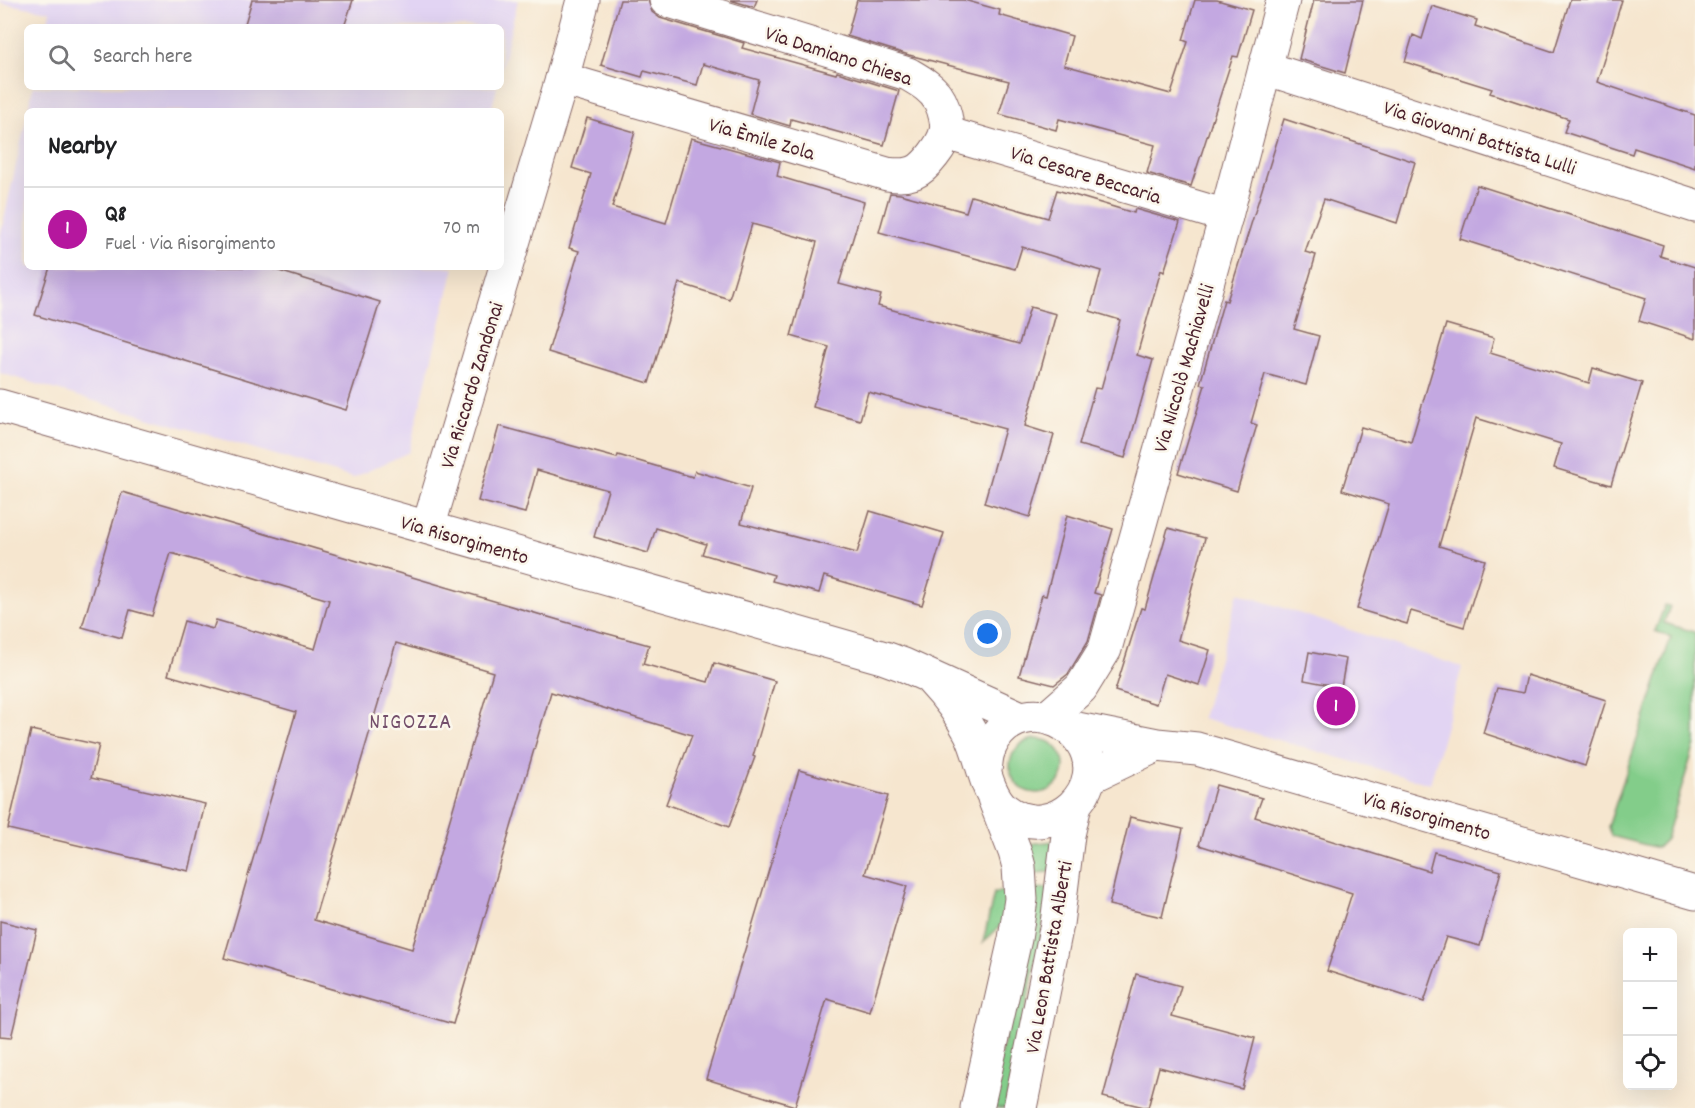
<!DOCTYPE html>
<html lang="en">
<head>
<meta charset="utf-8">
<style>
  body { margin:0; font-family:Dekko,sans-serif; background:#f2f2f2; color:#202124 }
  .controls { position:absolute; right:18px; bottom:18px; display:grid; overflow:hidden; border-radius:9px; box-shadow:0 6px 24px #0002 }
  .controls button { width:54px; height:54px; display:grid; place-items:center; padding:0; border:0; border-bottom:2px solid #e0e0e0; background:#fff; color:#202124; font:30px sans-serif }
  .you { position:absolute; left:988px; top:634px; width:21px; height:21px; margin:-15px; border:4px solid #fff; border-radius:50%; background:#1a73e8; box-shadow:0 0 0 9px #1a73e833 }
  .badge { display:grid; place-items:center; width:39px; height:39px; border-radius:50%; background:#b5179e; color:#fff; font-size:20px; font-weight:700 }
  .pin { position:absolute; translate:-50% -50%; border:3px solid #fff; box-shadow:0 2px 6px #0006 }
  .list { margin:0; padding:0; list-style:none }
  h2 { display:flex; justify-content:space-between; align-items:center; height:78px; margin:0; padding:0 24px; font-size:26px }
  h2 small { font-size:20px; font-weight:400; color:#757577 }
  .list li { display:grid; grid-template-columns:39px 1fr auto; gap:18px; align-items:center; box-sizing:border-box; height:84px; padding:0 24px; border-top:2px solid #e0e0e0 }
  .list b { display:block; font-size:22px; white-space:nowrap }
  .list p { margin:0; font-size:20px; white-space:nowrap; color:#757577 }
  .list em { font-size:20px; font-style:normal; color:#757577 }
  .icon { flex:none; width:33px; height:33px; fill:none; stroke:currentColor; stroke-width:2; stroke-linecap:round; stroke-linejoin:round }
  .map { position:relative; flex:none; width:1695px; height:1108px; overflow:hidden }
  .search { position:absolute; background:#fff; box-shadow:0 6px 24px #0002; left:24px; top:24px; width:480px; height:66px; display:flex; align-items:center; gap:15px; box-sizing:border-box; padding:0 21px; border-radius:9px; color:#757577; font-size:22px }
  .panel { position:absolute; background:#fff; box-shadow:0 6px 24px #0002; left:24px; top:108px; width:480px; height:162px; border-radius:9px }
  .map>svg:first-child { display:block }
  .built { fill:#e2d4f3 }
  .green { fill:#83cd8a; stroke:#66765a; stroke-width:1.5 }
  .building { fill:#c3a8e1; fill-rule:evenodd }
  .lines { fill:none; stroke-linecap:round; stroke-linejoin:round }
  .minor-casing { stroke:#866564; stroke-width:35 }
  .tertiary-casing { stroke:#866564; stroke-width:35 }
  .minor { stroke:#fff; stroke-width:33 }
  .tertiary { stroke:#fff; stroke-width:33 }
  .labels { text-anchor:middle; stroke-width:5; stroke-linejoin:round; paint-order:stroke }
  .street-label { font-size:21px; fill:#4a1f2b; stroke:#fbf7ec }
  .neighbourhood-label { font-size:22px; letter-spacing:1.5px; fill:#744f6b; stroke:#fbf7ec }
</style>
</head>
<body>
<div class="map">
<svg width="1695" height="1108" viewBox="0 0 1695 1108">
  <rect width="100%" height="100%" fill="#fbf7ec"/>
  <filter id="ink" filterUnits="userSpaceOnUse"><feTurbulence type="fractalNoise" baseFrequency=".0167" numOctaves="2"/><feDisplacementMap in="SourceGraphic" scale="12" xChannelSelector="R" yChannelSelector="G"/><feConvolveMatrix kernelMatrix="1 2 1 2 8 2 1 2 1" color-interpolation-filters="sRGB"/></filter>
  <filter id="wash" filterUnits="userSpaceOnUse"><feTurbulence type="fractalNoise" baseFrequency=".008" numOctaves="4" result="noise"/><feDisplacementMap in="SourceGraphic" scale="24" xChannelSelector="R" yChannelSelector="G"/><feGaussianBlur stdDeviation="1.35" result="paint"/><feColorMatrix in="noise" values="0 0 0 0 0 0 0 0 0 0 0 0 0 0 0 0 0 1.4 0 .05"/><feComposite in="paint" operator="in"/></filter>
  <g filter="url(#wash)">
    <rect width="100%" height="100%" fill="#f6e6cf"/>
    <!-- built -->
    <path class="built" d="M0,0h518l-17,70v-43h-454l3,-16 -50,-8z
      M33,87h464l-6,24h-463z
      M27,116v151h427l-45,185 -56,26 -353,-105v-136z
      M1238,593l224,74 -32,117 -228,-66z"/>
    <!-- green -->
    <path class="green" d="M1665,605l5,1 -6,17 31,9v112l-29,95 -9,9 -46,-12 -3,-9 63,-190 -16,-6z
      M1010 766a27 27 0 1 1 54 0a27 27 0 1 1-54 0Z
      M1054,841l-3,31 -17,1 -5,-29z
      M1051,888l-46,220h-15l44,-219z
      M1009,890l-4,31 -22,22 11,-50z"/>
    <g id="blocks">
      <!-- building -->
      <path class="building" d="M252,0h101l-9,27h-100z
        M620,0h28l4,12 8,6 84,25 -2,5 94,26 1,-2 62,19 -15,54 -93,-26 -1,7 -40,-12 9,-34 -56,-16 -6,21 -53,-14 -2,6 -41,-12z
        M730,0h27l-3,7z
        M857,0h107l36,10 -1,5 73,21 -8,29 107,29 17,-52 -5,-2 12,-40h22l35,10 -14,47 -5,-1 -42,130 -44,-13 8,-28 -96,-26 -3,11 -57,-16 10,-33 -100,-26 -62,-19z
        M1314,0h49l-18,73 -46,-14z
        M1570,0h52l-25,82 98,33v53l-61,-20 -2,6 -68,-22 5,-13 -79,-26 2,-4 -87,-27 8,-27 9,4 10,-33 45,14 -2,6 79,26z
        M587,118l48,14 -23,75 54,16 25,-85 89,24 -3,14 87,26 -25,82 42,11 -3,11 141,38 11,-37 26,7 -31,112 29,9 -24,82 -46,-14 21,-74 -137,-37 -8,28 -47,-13 16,-60 -38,-11 26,-94 -65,-18 -23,75 -50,-16 -30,100 -101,-31 31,-101 -10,-3 22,-74 -19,-6z
        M1284,119l131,43 -18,61 -73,-24 -19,53 11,3 -22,74 25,7 -13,49 -41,-11 -14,49 6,2 -20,66 -59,-18 27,-88 -5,-1 24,-84 3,1z
        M1477,185l186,60 -3,11 35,11v72l-56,-18 7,-23 -186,-59z
        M1057,190l77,23 1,-4 45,13 -16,50 -3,-2 -24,85 16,5 -28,98 -46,-13 16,-57 6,1 19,-69 -30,-9 11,-40 -79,-24 -7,22 -136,-37 11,-39 10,1 66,18 5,-16 77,22z
        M50,267h216l114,35 -34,108 -311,-95z
        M1446,324l48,14 -4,15 99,30 4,-15 49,15 -31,102 -57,-17 7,-24 -85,-26 -37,128 46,14 -21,67 -53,-16 -4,13 -50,-15 32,-105 -47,-14 19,-63 50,15z
        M499,426l118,32 1,-3 75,22 2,-6 56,17 -10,35 116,30 13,-42 74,22 -22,72 -98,-29 -5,17 -47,-12 2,-6 -72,-21 4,-10 -50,-16 -8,25 -54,-16 14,-47 -71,-20 -12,43 -47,-12z
        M122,492l457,134 70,19 -6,19 65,18 6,-19 61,18 -22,75 2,1 -26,70 -63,-23 26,-69 -141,-43 -98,332 -229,-66 72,-246 -128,-37 16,-54 29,8 3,-9 99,29 14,-49 -158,-47 -19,63 -22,-6 -8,28 -40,-11zM396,643l97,29 -81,277 -98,-29z
        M1067,515l46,14 -19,64 7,2 -13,46 -20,33 -14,11 -35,-9 23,-81 4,1z
        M1168,528l37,10 -27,102 32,10 -11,35 -34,-11 -9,30 -41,-13 26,-83 4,1z
        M1309,652l37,7 -5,28 -37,-7z
        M1527,675l79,25 -21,66 -102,-33 14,-45 26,5z
        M31,730l68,15 -8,33 114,26 -16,67 -181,-42z
        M799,770l89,26 -23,78 42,12 -37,126 -43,-13 -32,107 -89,-27z
        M1216,785l46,13 -7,19 174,54 5,-19 67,19 -21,75 -34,-9 -22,65 -97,-31 25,-78 -153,-48z
        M1130,817l53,12 -21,88 -53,-12z
        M0,921l37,9 -26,108 -11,-1z
        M1136,974l45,12 -9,30 83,22 -13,51 -83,-22 -11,41 -45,-11z"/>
    </g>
  </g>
  <g filter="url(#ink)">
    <use href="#blocks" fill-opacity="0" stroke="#866564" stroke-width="1.5"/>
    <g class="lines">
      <!-- minor casing -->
      <g class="minor-casing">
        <path id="minor" d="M1265,68l430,138
          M562,79l325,95c10,1 19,2 28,-2 11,-5 28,-27 31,-40 2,-9 -2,-23 -6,-31 -7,-13 -20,-20 -32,-27l-242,-74
          M946,133l280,83
          M1072,728l85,17 40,4 498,144
          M1090,777l67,-32"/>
      </g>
      <!-- tertiary casing -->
      <g class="tertiary-casing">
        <path id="tertiary" d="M0,406l885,252 19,7 117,53
          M428,528l134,-449 21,-79
          M932,680c15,16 28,33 38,52 12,22 15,62 35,78 46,36 108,-23 76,-69 -26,-36 -78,-33 -93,11 -2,6 -2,13 -3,18
          M1048,717l33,-29 24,-39 121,-433 57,-216
          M977,1108l38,-169 6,-40 -2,-32 -4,-15 -21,-54
          M1020,1108l37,-184 11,-89 7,-30"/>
      </g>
      <!-- minor -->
      <use href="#minor" class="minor"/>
      <!-- tertiary -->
      <use href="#tertiary" class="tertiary"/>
    </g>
  </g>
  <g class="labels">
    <!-- street labels -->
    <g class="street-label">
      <text transform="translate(839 55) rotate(18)" y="7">Via Damiano Chiesa</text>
      <text transform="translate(1480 137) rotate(18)" y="7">Via Giovanni Battista Lulli</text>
      <text transform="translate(762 138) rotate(16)" y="7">Via Èmile Zola</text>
      <text transform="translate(1086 174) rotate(17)" y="7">Via Cesare Beccaria</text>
      <text transform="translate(1183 368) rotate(-74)" y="7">Via Niccolò Machiavelli</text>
      <text transform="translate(471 385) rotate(-73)" y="7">Via Riccardo Zandonai</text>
      <text transform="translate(465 539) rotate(16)" y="7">Via Risorgimento</text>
      <text transform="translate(1427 815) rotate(16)" y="7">Via Risorgimento</text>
      <text transform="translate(1048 957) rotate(-80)" y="7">Via Leon Battista Alberti</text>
    </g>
    <!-- neighbourhood labels -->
    <g class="neighbourhood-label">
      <text x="411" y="728">NIGOZZA</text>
    </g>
  </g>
</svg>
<div class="controls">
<button>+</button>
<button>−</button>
<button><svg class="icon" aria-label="locate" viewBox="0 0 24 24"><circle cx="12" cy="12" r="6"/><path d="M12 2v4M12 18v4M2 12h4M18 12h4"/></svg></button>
</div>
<div class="you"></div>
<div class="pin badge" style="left:1336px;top:706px">1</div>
<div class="search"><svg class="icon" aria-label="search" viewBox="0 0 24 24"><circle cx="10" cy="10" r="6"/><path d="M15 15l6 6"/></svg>Search here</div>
<section class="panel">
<h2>Nearby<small></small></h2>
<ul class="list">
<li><span class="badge">1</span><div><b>Q8</b><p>Fuel · Via Risorgimento</p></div><em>70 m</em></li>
</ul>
</section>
</div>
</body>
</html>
